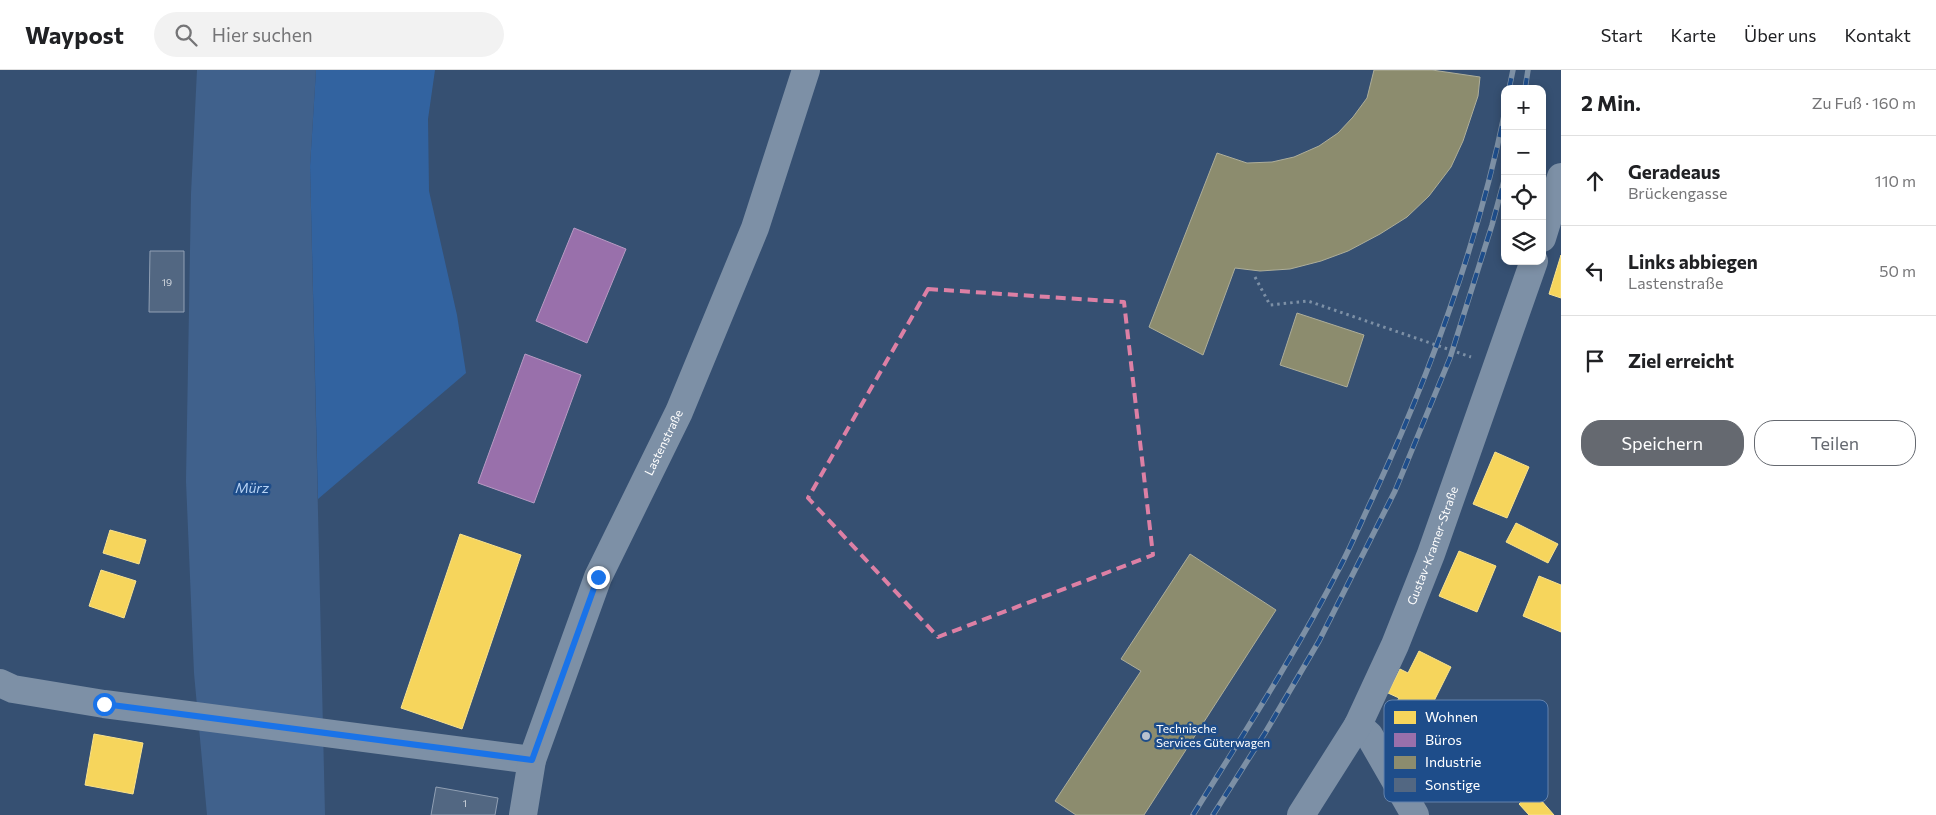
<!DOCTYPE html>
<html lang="de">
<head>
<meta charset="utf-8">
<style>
  body { margin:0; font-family:Commissioner,sans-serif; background:#f2f2f2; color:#202124 }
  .controls { position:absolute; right:15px; top:15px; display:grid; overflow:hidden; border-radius:10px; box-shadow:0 2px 8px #0003 }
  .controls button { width:45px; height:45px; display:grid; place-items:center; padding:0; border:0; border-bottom:1px solid #e0e0e0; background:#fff; color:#202124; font:25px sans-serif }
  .stop { position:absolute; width:15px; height:15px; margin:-11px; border:4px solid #1a73e8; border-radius:50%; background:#fff }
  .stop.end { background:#1a73e8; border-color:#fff; box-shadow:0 1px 5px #0008 }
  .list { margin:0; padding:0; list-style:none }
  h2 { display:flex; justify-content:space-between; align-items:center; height:65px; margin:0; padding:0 20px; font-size:21px }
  h2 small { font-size:16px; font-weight:400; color:#757577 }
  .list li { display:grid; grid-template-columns:32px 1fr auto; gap:15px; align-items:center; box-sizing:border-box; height:90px; padding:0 20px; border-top:1px solid #e0e0e0 }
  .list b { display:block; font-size:19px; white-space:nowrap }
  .list p { margin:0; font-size:16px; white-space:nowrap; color:#757577 }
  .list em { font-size:16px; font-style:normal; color:#757577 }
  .actions { display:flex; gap:10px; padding:15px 20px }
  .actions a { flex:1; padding:11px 0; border:1px solid #656970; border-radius:20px; text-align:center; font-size:18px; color:#656970 }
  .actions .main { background:#656970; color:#fff }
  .icon { flex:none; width:28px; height:28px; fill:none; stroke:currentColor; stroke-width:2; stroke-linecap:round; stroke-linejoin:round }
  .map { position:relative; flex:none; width:1561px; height:745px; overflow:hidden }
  header { display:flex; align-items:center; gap:30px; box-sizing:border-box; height:70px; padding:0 25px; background:#fff; border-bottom:1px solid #e0e0e0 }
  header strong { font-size:24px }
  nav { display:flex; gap:28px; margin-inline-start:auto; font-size:18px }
  .search { width:350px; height:45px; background:#f2f2f2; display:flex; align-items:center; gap:12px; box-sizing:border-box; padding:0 18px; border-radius:28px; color:#757577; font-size:19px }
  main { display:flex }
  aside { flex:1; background:#fff }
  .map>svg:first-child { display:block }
  .green { fill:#3263a0 }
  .water { fill:#40618c }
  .homes { fill:#f6d55c; stroke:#f9e28d }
  .offices { fill:#9970ab; stroke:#b89bc4 }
  .industry { fill:#8c8c6e; stroke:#aeae9a }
  .building { fill:#526782; stroke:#91a0b4 }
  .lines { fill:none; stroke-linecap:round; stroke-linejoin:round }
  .path { stroke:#7d90a6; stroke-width:3; stroke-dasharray:2.5 4; stroke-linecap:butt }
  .minor { stroke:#7d90a6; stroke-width:28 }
  .rail-casing { stroke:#7d90a5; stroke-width:5.5 }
  .rail { stroke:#1e4d8a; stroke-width:4; stroke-dasharray:11; stroke-linecap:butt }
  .route { stroke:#1a73e8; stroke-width:6 }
  .marked { fill:none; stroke:#dd80a5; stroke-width:4; stroke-dasharray:10 6; stroke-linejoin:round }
  .poi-dot { fill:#b9c2ce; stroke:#1e4d8a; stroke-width:2 }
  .labels { text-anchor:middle; stroke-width:5; stroke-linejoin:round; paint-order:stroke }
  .number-label { font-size:10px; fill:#d4d9e0 }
  .street-label { font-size:12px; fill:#fff; stroke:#1e4d8a }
  .poi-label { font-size:12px; fill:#fff; stroke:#1e4d8a; text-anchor:start }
  .water-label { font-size:14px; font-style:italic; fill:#b5d1f3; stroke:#1e4d8a }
  .key { fill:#1e4d8a; stroke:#6282ad; stroke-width:1 }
  .key-label { font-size:14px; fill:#fff }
</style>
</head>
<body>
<header>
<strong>Waypost</strong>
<div class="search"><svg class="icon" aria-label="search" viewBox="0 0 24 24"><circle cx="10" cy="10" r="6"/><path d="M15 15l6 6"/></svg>Hier suchen</div>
<nav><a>Start</a><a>Karte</a><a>Über uns</a><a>Kontakt</a></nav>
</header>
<main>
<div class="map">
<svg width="1561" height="745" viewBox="0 0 1561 745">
  <rect width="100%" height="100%" fill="#365072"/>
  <!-- green -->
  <path class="green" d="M316,0h119l-7,49 1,72 28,124 9,58 -148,126 -8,-333z"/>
  <!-- water -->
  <path class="water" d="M197,0h119l-6,96 15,649h-118l-13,-142 -8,-192 5,-287z"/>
  <!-- homes -->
  <path class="homes" d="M1561,185v43l-12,-4z
    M1495,382l34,15 -22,51 -34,-14z
    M1516,453l42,21 -10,19 -42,-21z
    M110,460l36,10 -7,24 -36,-11z
    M460,464l61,21 -59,174 -61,-21z
    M1459,481l37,15 -19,46 -38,-16z
    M101,500l35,11 -12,37 -35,-12z
    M1539,506l22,9v47l-38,-16z
    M1419,581l32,16 -28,56 -30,-15 6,-10 -11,-5 12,-24 8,4z
    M94,664l49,9 -10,51 -48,-9z
    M1533,721l21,24h-25l-10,-11z"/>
  <!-- offices -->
  <path class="offices" d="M574,158l52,21 -39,94 -51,-22z
    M525,284l56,21 -47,128 -56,-20z"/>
  <!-- industry -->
  <path class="industry" d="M1374,0h58l48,7 -2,19 -15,45 -12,26 -22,29 -22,21 -27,17 -32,17 -27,10 -31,8 -30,2 -25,-3 -32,87 -54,-28 68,-174 30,10 25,-1 22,-5 25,-11 19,-13 15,-16 14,-19z
    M1297,243l67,22 -17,52 -67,-22z
    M1190,484l86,56 -132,205h-68l-21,-14 86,-130 -20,-12z"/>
  <!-- building -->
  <path class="building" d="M150,181h34v61h-35z
    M436,717l62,11 -3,17h-64z"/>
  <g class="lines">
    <!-- path -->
    <path class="path" d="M1255,207l15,28 38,-4 163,56"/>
    <!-- minor -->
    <g class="minor">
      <path d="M1542,168l19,-61"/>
      <path d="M0,613l13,6 91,15 428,56"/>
      <path d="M1358,655l11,10 46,80"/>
      <path id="s1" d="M523,745l9,-55 66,-183 81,-165 76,-184 51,-158"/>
      <path id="s2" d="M1301,745l57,-90 37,-80 36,-91 103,-293"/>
    </g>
    <!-- rail casing -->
    <g class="rail-casing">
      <path id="rail" d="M1509,19l4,-19
        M1525,19l3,-19
        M1193,745c51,-82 103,-162 147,-248 12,-23 22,-47 33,-70 57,-123 105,-253 132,-386
        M1213,745l52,-82 54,-92 76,-150 55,-133 42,-133 13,-48"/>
    </g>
    <!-- rail -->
    <use href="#rail" class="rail"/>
  </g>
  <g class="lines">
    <!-- route -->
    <path class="route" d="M104,634l428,56 66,-183"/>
  </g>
  <!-- marked area -->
  <path class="marked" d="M928,219l196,13 29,253 -215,82 -130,-139z"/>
  <!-- markers -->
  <circle class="poi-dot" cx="1146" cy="666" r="5"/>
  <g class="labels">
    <!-- number labels -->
    <g class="number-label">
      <text x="167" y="216">19</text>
      <text x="465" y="737">1</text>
    </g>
    <!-- street labels -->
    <g class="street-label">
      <text dy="4" stroke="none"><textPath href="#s1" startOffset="400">Lastenstraße</textPath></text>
      <text dy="4" stroke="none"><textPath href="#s2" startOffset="301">Gustav-Kramer-Straße</textPath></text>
    </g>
    <!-- poi labels -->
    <g class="poi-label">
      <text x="1156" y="663">Technische<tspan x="1156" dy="14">Services Güterwagen</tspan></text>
    </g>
    <!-- water labels -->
    <g class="water-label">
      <text x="252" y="423">Mürz</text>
    </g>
  </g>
  <!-- legend -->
  <rect x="1384" y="630" width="164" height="102" rx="8" class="key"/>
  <rect x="1394" y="641" width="22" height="13" fill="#f6d55c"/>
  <rect x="1394" y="663" width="22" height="14" fill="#9970ab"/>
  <rect x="1394" y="686" width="22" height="13" fill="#8c8c6e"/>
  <rect x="1394" y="708" width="22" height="14" fill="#526782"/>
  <g class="key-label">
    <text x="1425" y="652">Wohnen</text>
    <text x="1425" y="675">Büros</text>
    <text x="1425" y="697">Industrie</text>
    <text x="1425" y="720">Sonstige</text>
  </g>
</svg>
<div class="controls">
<button>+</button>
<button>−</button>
<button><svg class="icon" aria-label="locate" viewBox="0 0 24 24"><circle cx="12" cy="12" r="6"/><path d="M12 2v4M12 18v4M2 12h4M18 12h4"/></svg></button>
<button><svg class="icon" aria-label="layers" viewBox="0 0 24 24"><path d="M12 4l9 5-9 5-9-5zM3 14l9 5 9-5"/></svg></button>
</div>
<div class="stop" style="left:104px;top:634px"></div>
<div class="stop end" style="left:598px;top:507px"></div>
</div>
<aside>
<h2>2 Min.<small>Zu Fuß · 160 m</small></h2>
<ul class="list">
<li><svg class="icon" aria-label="ahead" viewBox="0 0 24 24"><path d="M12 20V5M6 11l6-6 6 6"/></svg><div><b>Geradeaus</b><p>Brückengasse</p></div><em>110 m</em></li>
<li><svg class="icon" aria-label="left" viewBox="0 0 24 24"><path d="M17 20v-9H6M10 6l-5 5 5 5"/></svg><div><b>Links abbiegen</b><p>Lastenstraße</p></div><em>50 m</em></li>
<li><svg class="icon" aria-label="arrive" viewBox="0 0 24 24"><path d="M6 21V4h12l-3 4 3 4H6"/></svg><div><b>Ziel erreicht</b></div></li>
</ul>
<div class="actions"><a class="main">Speichern</a><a>Teilen</a></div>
</aside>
</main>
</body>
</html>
